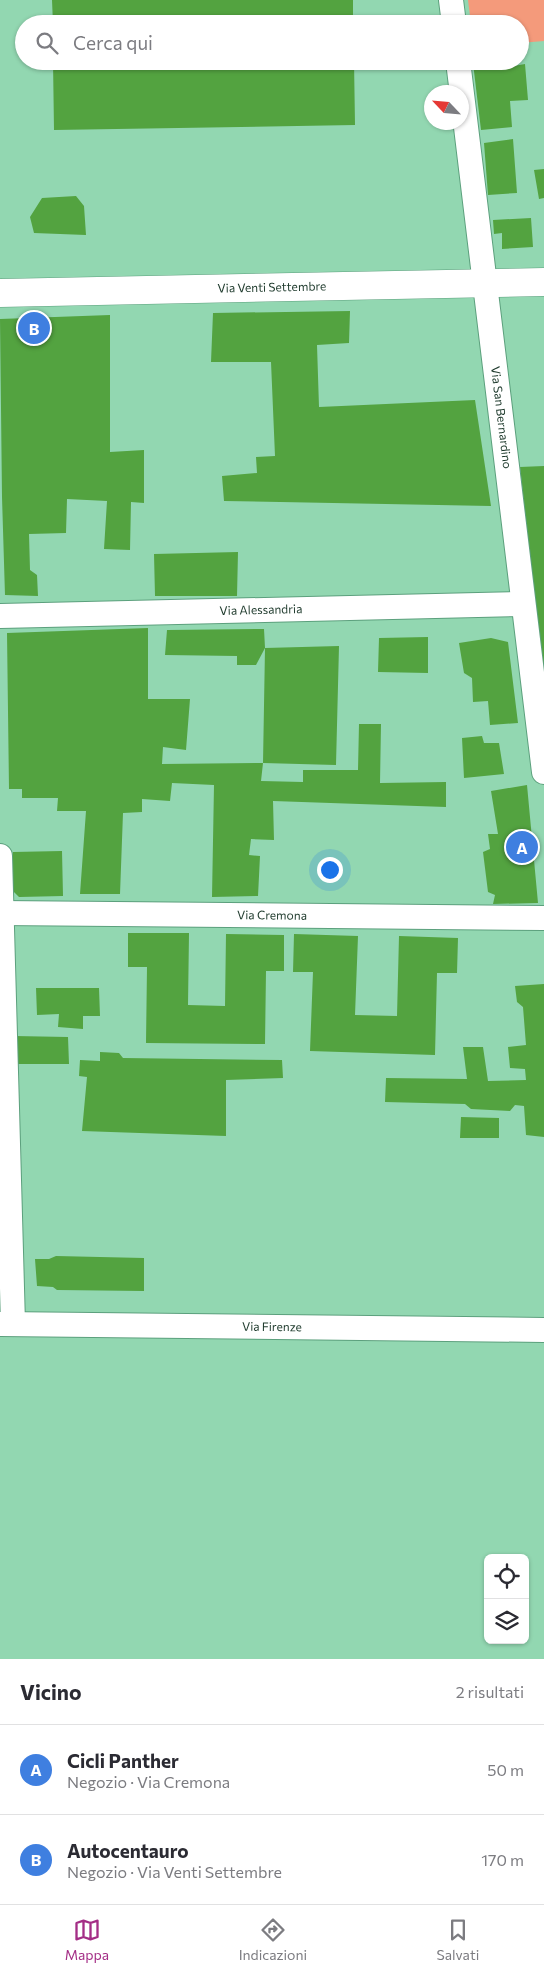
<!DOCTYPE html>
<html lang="it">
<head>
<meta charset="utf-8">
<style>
  body { margin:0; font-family:Commissioner,sans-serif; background:#f7f7f7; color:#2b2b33 }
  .controls { position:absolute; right:15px; bottom:15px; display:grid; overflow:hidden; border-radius:8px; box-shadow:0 1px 4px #0004 }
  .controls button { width:45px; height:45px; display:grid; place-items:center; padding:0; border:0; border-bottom:1px solid #e1e1e2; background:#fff; color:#2b2b33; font:25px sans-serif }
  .compass { position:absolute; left:424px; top:85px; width:45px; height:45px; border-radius:50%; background:#fff; box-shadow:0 1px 4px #0004; rotate:296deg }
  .you { position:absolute; left:329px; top:869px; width:18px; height:18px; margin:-12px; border:4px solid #fff; border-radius:50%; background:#1a73e8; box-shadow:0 0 0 8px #1a73e833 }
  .badge { display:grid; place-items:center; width:32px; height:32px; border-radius:50%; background:#a42e86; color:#fff; font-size:16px; font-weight:700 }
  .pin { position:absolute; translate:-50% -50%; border:2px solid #fff; box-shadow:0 1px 5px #0006 }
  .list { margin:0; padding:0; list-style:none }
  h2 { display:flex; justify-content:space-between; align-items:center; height:65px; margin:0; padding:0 20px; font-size:21px }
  h2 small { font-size:16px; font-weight:400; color:#7c7c81 }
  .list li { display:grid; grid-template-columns:32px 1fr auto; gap:15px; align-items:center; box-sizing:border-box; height:90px; padding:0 20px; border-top:1px solid #e1e1e2 }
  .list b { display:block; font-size:19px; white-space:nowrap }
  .list p { margin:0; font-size:16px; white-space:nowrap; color:#7c7c81 }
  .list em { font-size:16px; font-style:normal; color:#7c7c81 }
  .icon { flex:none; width:28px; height:28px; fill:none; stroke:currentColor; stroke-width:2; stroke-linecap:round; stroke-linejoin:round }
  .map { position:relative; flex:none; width:544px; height:1659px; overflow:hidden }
  .search { position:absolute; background:#fff; box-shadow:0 1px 4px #0004; left:15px; right:15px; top:15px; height:55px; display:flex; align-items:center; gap:12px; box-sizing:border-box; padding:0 18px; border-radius:28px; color:#7c7c81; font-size:19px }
  .sheet { height:245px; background:#fff }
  nav { display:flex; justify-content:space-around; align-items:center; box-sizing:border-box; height:70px; border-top:1px solid #e1e1e2; background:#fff; font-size:14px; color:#7c7c81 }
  nav a { display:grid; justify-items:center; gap:2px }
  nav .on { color:#a42e86 }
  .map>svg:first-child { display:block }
  .green { fill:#f49a7b }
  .building { fill:#53a340 }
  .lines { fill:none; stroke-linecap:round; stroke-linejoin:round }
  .minor-casing { stroke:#5ca07d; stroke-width:26 }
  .tertiary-casing { stroke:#5ca07d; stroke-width:29 }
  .minor { stroke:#fff; stroke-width:24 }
  .tertiary { stroke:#fff; stroke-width:28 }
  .labels { text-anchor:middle; stroke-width:4; stroke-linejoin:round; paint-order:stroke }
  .street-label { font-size:12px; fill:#1c382a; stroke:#9fe4be }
</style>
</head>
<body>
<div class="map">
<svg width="544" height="1659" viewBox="0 0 544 1659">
  <rect width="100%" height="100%" fill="#92d7b1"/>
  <!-- green -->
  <path class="green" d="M468,0h76v41l-24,2v-19h-49z"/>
  <!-- building -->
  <path class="building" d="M52,0h301v24h-300z
    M53,61h301l1,64 -301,5z
    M490,61h16l2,6 17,-3 3,36 -18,1 2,26 -31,3 -8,-67z
    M513,139l4,54 -29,2 -4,-52z
    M544,169v29l-5,1 -5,-29z
    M76,196l8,10 2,29 -52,-2 -4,-16 12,-19z
    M531,218l2,29 -31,2v-16l-8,1 -1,-14z
    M350,311l-1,32 -32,2 2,62 156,-7 16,106 -267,-5 -2,-25 35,-3 -1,-16 19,-1 -4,-94h-60l2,-49z
    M110,315v137l34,-2v53l-13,-1 -1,48 -26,-1 3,-48 -40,-2 -1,34 -37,1 1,36 7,5 1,21 -33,-1 -3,-98 -2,-178z
    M544,466v207h-1l-23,-206z
    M238,552l-1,44h-82l-1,-42z
    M148,628v71h42l-4,51 -23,-3 -1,17 101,-1 2,-115 -9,17h-19v-9l-72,-1 2,-25 97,-1 1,19 74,-2 -3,119 -73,-2 -2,18 42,1v-12h55l1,-46h22l-1,59 66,-1v25l-173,-6 1,39 -23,-1 -2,16 11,1 -2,40 -46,1 2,-112 -42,-2 -2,18 -28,-2v13l-19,1 -3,81h-40l6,-83h-29l1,-13h-36v-9h-13l-2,-156z
    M428,637v36l-50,-1 1,-34z
    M491,638l17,4 10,81 -28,2 -2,-24 -15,1 -1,-24 -8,-5 -5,-30z
    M482,736l2,7h15l5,31 -40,4 -2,-40z
    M527,785l11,118 -45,1 2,-9 -7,-3 -5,-40 7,-3 -2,-15h10l-7,-43z
    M62,851l1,45 -44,1 -9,-9 3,-36z
    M128,933h61l-1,72 37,1 1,-72 58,1v36h-18l-1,73 -119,-1 1,-76h-19z
    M294,934l64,2 -3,79 42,1 2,-80 59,2 -1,35h-20l-2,82 -125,-4 3,-79h-20z
    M544,984v153l-18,-2 -2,-29 -9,-1 -5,6 -39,-2 -6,-5 -80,-2 1,-24 81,1 -4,-32h20l5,34 38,-1 -1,-11 -15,-1 -2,-21 18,-2 -3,-38 -6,-5 -2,-16z
    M36,988h63l1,28h-17v13l-25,-2 1,-13 -22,1z
    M14,1036l54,1 1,27h-54z
    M100,1052l19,1 4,5 159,2 1,18 -57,2v56l-144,-5 5,-54 -8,-1 1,-16 20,1z
    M461,1117l38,1v20h-39z
    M56,1256l88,2v33l-87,-1 -4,-3 -16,-1 -2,-27h14z"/>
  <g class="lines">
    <!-- minor casing -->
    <g class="minor-casing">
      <g id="minor">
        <path d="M451,0l3,24"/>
        <path id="s1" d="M458,61l86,711"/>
        <path id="s2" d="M0,616l523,-12"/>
        <path d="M0,856l13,468"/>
        <path id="s3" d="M0,913l544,5"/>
        <path id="s4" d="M0,1324l544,6"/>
      </g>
    </g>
    <!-- tertiary casing -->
    <g class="tertiary-casing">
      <g id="tertiary">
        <path id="s5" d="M0,293l544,-11"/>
      </g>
    </g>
    <!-- minor -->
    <use href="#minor" class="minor"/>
    <!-- tertiary -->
    <use href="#tertiary" class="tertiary"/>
  </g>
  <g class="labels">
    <!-- street labels -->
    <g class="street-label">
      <text dy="4" stroke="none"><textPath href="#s5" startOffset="272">Via Venti Settembre</textPath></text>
      <text dy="4" stroke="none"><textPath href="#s1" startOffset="359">Via San Bernardino</textPath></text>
      <text dy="4" stroke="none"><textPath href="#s2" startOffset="261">Via Alessandria</textPath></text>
      <text dy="4" stroke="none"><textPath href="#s3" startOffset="272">Via Cremona</textPath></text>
      <text dy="4" stroke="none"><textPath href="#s4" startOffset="272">Via Firenze</textPath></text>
    </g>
  </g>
</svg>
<div class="controls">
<button><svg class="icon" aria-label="locate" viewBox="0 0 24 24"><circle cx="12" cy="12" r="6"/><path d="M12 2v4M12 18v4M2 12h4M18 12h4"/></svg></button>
<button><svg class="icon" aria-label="layers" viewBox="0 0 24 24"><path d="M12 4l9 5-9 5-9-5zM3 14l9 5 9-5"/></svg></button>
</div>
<svg class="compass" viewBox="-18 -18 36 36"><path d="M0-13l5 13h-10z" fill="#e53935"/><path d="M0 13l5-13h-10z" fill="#7c7c81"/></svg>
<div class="you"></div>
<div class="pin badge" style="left:522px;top:847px;background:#3f7fe0">A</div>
<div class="pin badge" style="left:34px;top:328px;background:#3f7fe0">B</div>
<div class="search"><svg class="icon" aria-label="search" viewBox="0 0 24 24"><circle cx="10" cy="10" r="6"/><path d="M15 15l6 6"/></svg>Cerca qui</div>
</div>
<section class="sheet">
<h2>Vicino<small>2 risultati</small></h2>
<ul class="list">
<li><span class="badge" style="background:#3f7fe0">A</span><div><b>Cicli Panther</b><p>Negozio · Via Cremona</p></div><em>50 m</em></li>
<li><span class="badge" style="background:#3f7fe0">B</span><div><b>Autocentauro</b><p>Negozio · Via Venti Settembre</p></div><em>170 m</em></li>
</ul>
</section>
<nav>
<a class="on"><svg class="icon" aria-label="map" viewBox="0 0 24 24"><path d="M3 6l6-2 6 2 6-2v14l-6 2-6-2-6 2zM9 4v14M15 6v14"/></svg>Mappa</a>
<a><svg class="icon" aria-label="directions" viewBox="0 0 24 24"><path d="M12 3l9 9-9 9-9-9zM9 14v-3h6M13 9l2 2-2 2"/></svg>Indicazioni</a>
<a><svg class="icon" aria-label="saved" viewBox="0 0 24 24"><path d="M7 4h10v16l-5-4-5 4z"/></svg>Salvati</a>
</nav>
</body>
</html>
